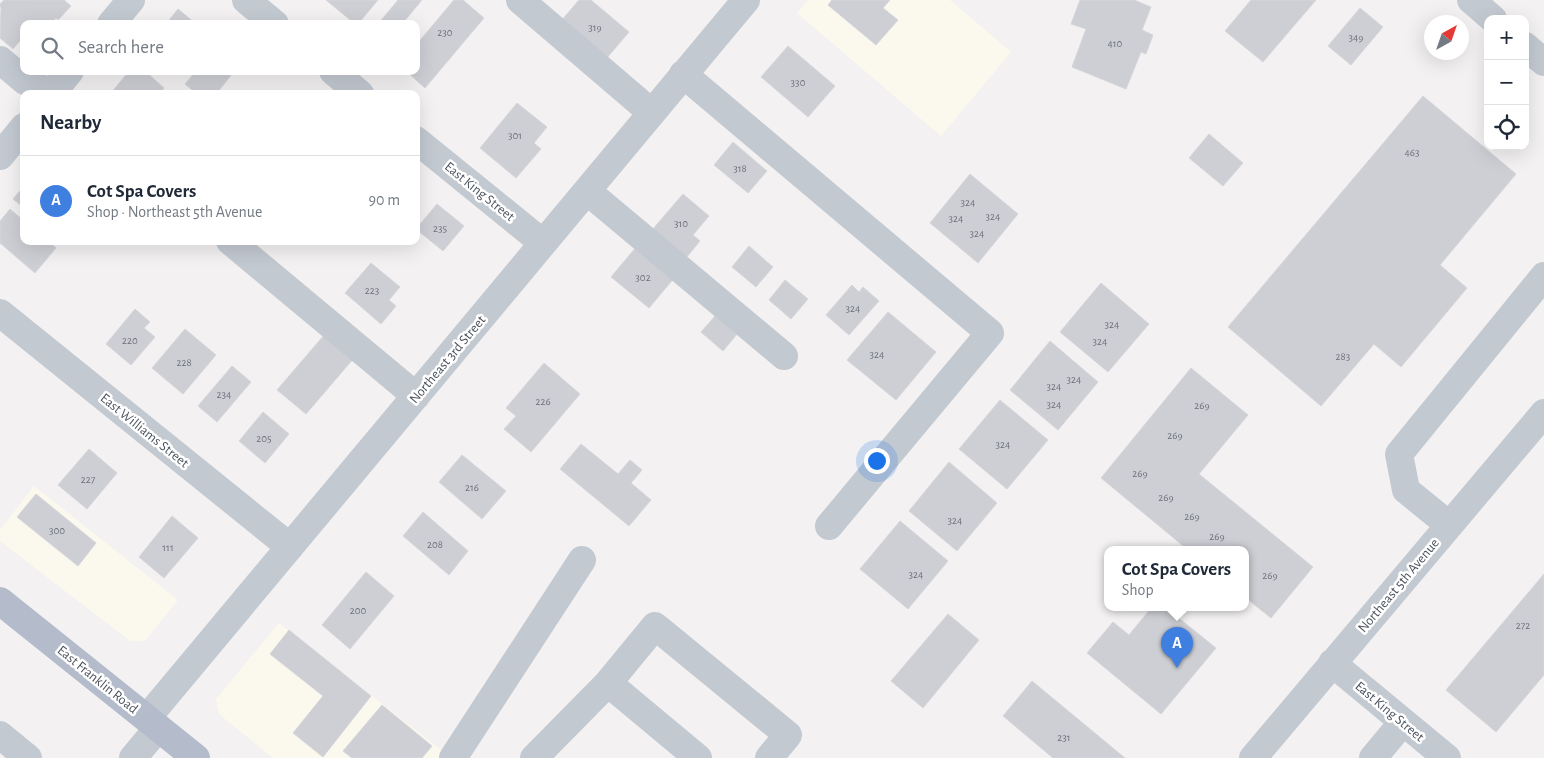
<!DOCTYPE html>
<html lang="en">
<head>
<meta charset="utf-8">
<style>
  body { margin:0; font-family:"Alegreya Sans",sans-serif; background:#f2f2f3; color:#1f2937 }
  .controls { position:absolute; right:15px; top:15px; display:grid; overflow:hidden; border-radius:10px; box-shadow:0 5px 20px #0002 }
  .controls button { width:45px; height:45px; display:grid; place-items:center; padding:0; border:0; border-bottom:1px solid #e0e1e3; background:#fff; color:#1f2937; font:25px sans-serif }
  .compass { position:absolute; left:1424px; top:15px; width:45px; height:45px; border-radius:50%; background:#fff; box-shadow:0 5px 20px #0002; rotate:40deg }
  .you { position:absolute; left:876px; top:460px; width:18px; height:18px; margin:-12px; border:4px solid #fff; border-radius:50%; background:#1a73e8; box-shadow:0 0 0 8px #1a73e833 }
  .badge { display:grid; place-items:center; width:32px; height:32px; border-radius:50%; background:#2f57cf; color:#fff; font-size:16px; font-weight:700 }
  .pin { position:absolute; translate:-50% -41px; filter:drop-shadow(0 1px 2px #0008) }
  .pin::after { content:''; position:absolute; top:26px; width:18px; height:15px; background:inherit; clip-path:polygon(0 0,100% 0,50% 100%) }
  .popup { position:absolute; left:1104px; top:546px; width:145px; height:65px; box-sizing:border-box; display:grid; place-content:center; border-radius:10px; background:#fff; filter:drop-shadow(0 1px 4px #0005); font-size:16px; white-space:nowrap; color:#747a83 }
  .popup b { font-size:19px; color:#1f2937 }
  .popup::after { content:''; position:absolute; left:50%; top:100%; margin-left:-10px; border:10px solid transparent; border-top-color:#fff }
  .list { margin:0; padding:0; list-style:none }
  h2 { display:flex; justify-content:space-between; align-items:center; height:65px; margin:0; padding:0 20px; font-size:21px }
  h2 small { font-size:16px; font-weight:400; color:#747a83 }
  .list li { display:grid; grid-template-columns:32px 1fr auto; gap:15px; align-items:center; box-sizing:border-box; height:90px; padding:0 20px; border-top:1px solid #e0e1e3 }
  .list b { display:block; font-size:19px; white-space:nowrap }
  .list p { margin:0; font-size:16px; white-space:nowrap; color:#747a83 }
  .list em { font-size:16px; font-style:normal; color:#747a83 }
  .icon { flex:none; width:28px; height:28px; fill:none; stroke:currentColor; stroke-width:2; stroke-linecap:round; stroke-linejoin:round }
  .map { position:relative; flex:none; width:1544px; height:758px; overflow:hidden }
  .search { position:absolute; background:#fff; box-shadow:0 5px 20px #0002; left:20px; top:20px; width:400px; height:55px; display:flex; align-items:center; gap:12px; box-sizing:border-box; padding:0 18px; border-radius:10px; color:#747a83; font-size:19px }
  .panel { position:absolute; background:#fff; box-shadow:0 5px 20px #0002; left:20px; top:90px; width:400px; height:155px; border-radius:10px }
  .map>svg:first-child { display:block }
  .commercial { fill:#fbf9ed }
  .building { fill:#cecfd5; stroke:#d6d6db }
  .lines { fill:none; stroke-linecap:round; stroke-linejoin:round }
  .minor { stroke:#c3c9d1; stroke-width:28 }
  .major { stroke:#b4bccc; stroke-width:28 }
  .labels { text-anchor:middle; stroke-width:5; stroke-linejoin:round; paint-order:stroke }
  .number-label { font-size:11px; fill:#6c707a }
  .street-label { font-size:14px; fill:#4b515c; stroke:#fff }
</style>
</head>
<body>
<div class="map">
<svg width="1544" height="758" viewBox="0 0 1544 758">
  <rect width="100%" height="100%" fill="#f3f1f1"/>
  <!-- commercial -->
  <path class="commercial" d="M808,0h142l61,52 -70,84 -144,-123z
    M34,486l144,114 -33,41h-15l-130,-100v-11z
    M279,623l166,130 -4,5h-168l-54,-44 -3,-15z"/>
  <!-- building -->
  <path class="building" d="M4,0h60l7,6 -13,14 -2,-2 -5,6h-27v12l-11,13 -13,-11 1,-29 -1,-5z
    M326,0h52l-20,24h-3z
    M398,0h24l-20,24h-24z
    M454,0h9l21,18 -59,70 -19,-17h10v-26z
    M579,0h12l38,32 -23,27 -45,-38z
    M832,0h58l-7,8 15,12 -22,25 -48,-40z
    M1080,0h54l17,7 -9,23 11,5 -7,19 -5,-2 -15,37 -54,-22 14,-38 -15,-5z
    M1251,0h65l-53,62 -38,-31z
    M1360,8l23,19 -32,38 -23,-19z
    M178,9l18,15h-30z
    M788,46l47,40 -27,31 -47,-40z
    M129,71h16l19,17 -5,6h-45l-2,-2z
    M196,71h33l3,3 -16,20h-19l-12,-10z
    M1423,96l93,78 -76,91 27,23 -66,79 -27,-23 -53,62 -93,-79z
    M517,103l30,24 -13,16 7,6 -25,29 -36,-30z
    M1209,134l34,29 -20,23 -34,-28z
    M733,142l34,29 -19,22 -34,-28z
    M970,174l48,40 -40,49 -48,-40z
    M24,186v22l-11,-9z
    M683,194l26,22 -16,19 7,6 -14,17 -34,-28z
    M437,204l27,22 -21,25 -27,-22z
    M10,209l14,12v20h24l8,7 -21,25 -35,-30v-22z
    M637,246l38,31 -26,31 -38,-31z
    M749,246l24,21 -17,20 -24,-20z
    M371,263l29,24 -11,13 7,6 -15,18 -36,-31z
    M785,280l23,19 -17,20 -22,-19z
    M1101,283l48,41 -41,48 -48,-40z
    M852,285l7,7 4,-5 16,14 -30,34 -23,-20z
    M135,309l15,13 -6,6 11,9 -24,28 -25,-21z
    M888,312l48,40 -40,48 -49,-40z
    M716,315l22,18 -15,18 -22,-19z
    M185,329l31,26 -33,39 -31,-26z
    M325,334l29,24 -48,56 -29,-24z
    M1050,341l48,41 -40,48 -48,-40z
    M544,363l36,31 -49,58 -27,-23 12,-13 -10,-8z
    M232,366l19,16 -34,40 -19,-16z
    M1191,368l57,47 -49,59 114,93 -42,51 -25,-20v-49h-59l-86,-71z
    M1000,400l48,40 -41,49 -48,-40z
    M263,412l26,22 -24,29 -26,-22z
    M581,444l37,30 12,-14 12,10 -11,13 20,17 -22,26 -69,-57z
    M89,449l28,24 -30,36 -29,-24z
    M462,455l44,36 -24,28 -43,-37z
    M949,462l48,41 -40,48 -48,-40z
    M36,494l60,49 -18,23 -61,-49z
    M423,512l45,39 -19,24 -46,-39z
    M172,516l26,22 -34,40 -25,-21z
    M900,521l48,40 -40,48 -48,-40z
    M366,572l28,24 -44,53 -28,-24z
    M1544,574v101l-48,57 -50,-42z
    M1152,607h13l51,41 -55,66 -74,-61 26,-31 16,13z
    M948,614l31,26 -56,68 -32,-27z
    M289,630l82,66 -48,61 -30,-24 30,-37 -53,-42z
    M1032,681l93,77h-72l-50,-42z
    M382,705l50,41 -10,12h-70l-9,-7z"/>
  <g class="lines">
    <!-- minor -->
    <path class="minor" d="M246,0l29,24
      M520,0l132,113
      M1471,0l22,19
      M111,24l20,-24
      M1525,46l19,16
      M0,60l25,21 30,13
      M333,71l27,23
      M683,74l307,259 -161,193
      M51,94l19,-23
      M416,140l127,103
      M0,156l24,-29
      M587,191l197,165
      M230,241l186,155
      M0,313l290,234
      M1449,525l-43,-35 -7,-36 145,-178
      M1332,663l115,95
      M608,683l90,75
      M147,718l599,-718
      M0,735l28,23
      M133,758l25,-30
      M453,758l129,-198
      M534,758l74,-75 47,-57 133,109 -19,23
      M1253,758l291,-345
      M1373,758l30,-36"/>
    <!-- major -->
    <path class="major" d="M0,601l196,157"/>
  </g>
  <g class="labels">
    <!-- number labels -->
    <g class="number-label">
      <text x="595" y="31">319</text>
      <text x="445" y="36">230</text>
      <text x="1356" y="41">349</text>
      <text x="1115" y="47">410</text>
      <text x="798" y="86">330</text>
      <text x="515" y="139">301</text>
      <text x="1412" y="156">463</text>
      <text x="740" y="172">318</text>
      <text x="968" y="206">324</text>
      <text x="993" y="220">324</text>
      <text x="956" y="222">324</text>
      <text x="681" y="227">310</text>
      <text x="440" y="232">235</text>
      <text x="977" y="237">324</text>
      <text x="643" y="281">302</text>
      <text x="372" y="294">223</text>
      <text x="853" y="312">324</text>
      <text x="1112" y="328">324</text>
      <text x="130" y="344">220</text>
      <text x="1100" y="345">324</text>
      <text x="877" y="358">324</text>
      <text x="1343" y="360">283</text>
      <text x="184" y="366">228</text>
      <text x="1074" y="383">324</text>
      <text x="1054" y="390">324</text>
      <text x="224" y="398">234</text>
      <text x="543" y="405">226</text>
      <text x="1054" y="408">324</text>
      <text x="1202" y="409">269</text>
      <text x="1175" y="439">269</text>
      <text x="264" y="442">205</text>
      <text x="1003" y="448">324</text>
      <text x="1140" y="477">269</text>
      <text x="88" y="483">227</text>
      <text x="472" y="491">216</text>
      <text x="1166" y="501">269</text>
      <text x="1192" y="520">269</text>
      <text x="955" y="524">324</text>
      <text x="57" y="534">300</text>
      <text x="1217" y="540">269</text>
      <text x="435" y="548">208</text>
      <text x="168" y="551">111</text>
      <text x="916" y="578">324</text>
      <text x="1270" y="579">269</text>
      <text x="358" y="614">200</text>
      <text x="1523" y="629">272</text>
      <text x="1064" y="741">231</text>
    </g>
    <!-- street labels -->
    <g class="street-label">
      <text transform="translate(480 191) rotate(39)" y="5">East King Street</text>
      <text transform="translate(447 359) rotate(-50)" y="5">Northeast 3rd Street</text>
      <text transform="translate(145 430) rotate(39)" y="5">East Williams Street</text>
      <text transform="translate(1398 585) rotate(-50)" y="5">Northeast 5th Avenue</text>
      <text transform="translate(98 679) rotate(39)" y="5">East Franklin Road</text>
      <text transform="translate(1390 711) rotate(40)" y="5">East King Street</text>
    </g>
  </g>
</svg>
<div class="controls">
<button>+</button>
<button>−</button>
<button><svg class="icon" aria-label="locate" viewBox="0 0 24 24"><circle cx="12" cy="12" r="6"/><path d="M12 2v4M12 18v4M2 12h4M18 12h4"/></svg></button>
</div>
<svg class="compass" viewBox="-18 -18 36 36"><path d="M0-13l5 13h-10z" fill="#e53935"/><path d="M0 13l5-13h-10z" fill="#747a83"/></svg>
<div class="you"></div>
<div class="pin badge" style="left:1177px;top:668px;background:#3f7fe0">A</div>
<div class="popup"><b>Cot Spa Covers</b>Shop</div>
<div class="search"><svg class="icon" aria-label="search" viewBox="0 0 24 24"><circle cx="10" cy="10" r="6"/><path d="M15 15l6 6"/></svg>Search here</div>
<section class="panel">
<h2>Nearby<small></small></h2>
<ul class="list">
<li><span class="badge" style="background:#3f7fe0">A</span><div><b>Cot Spa Covers</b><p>Shop · Northeast 5th Avenue</p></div><em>90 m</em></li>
</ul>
</section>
</div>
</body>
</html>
